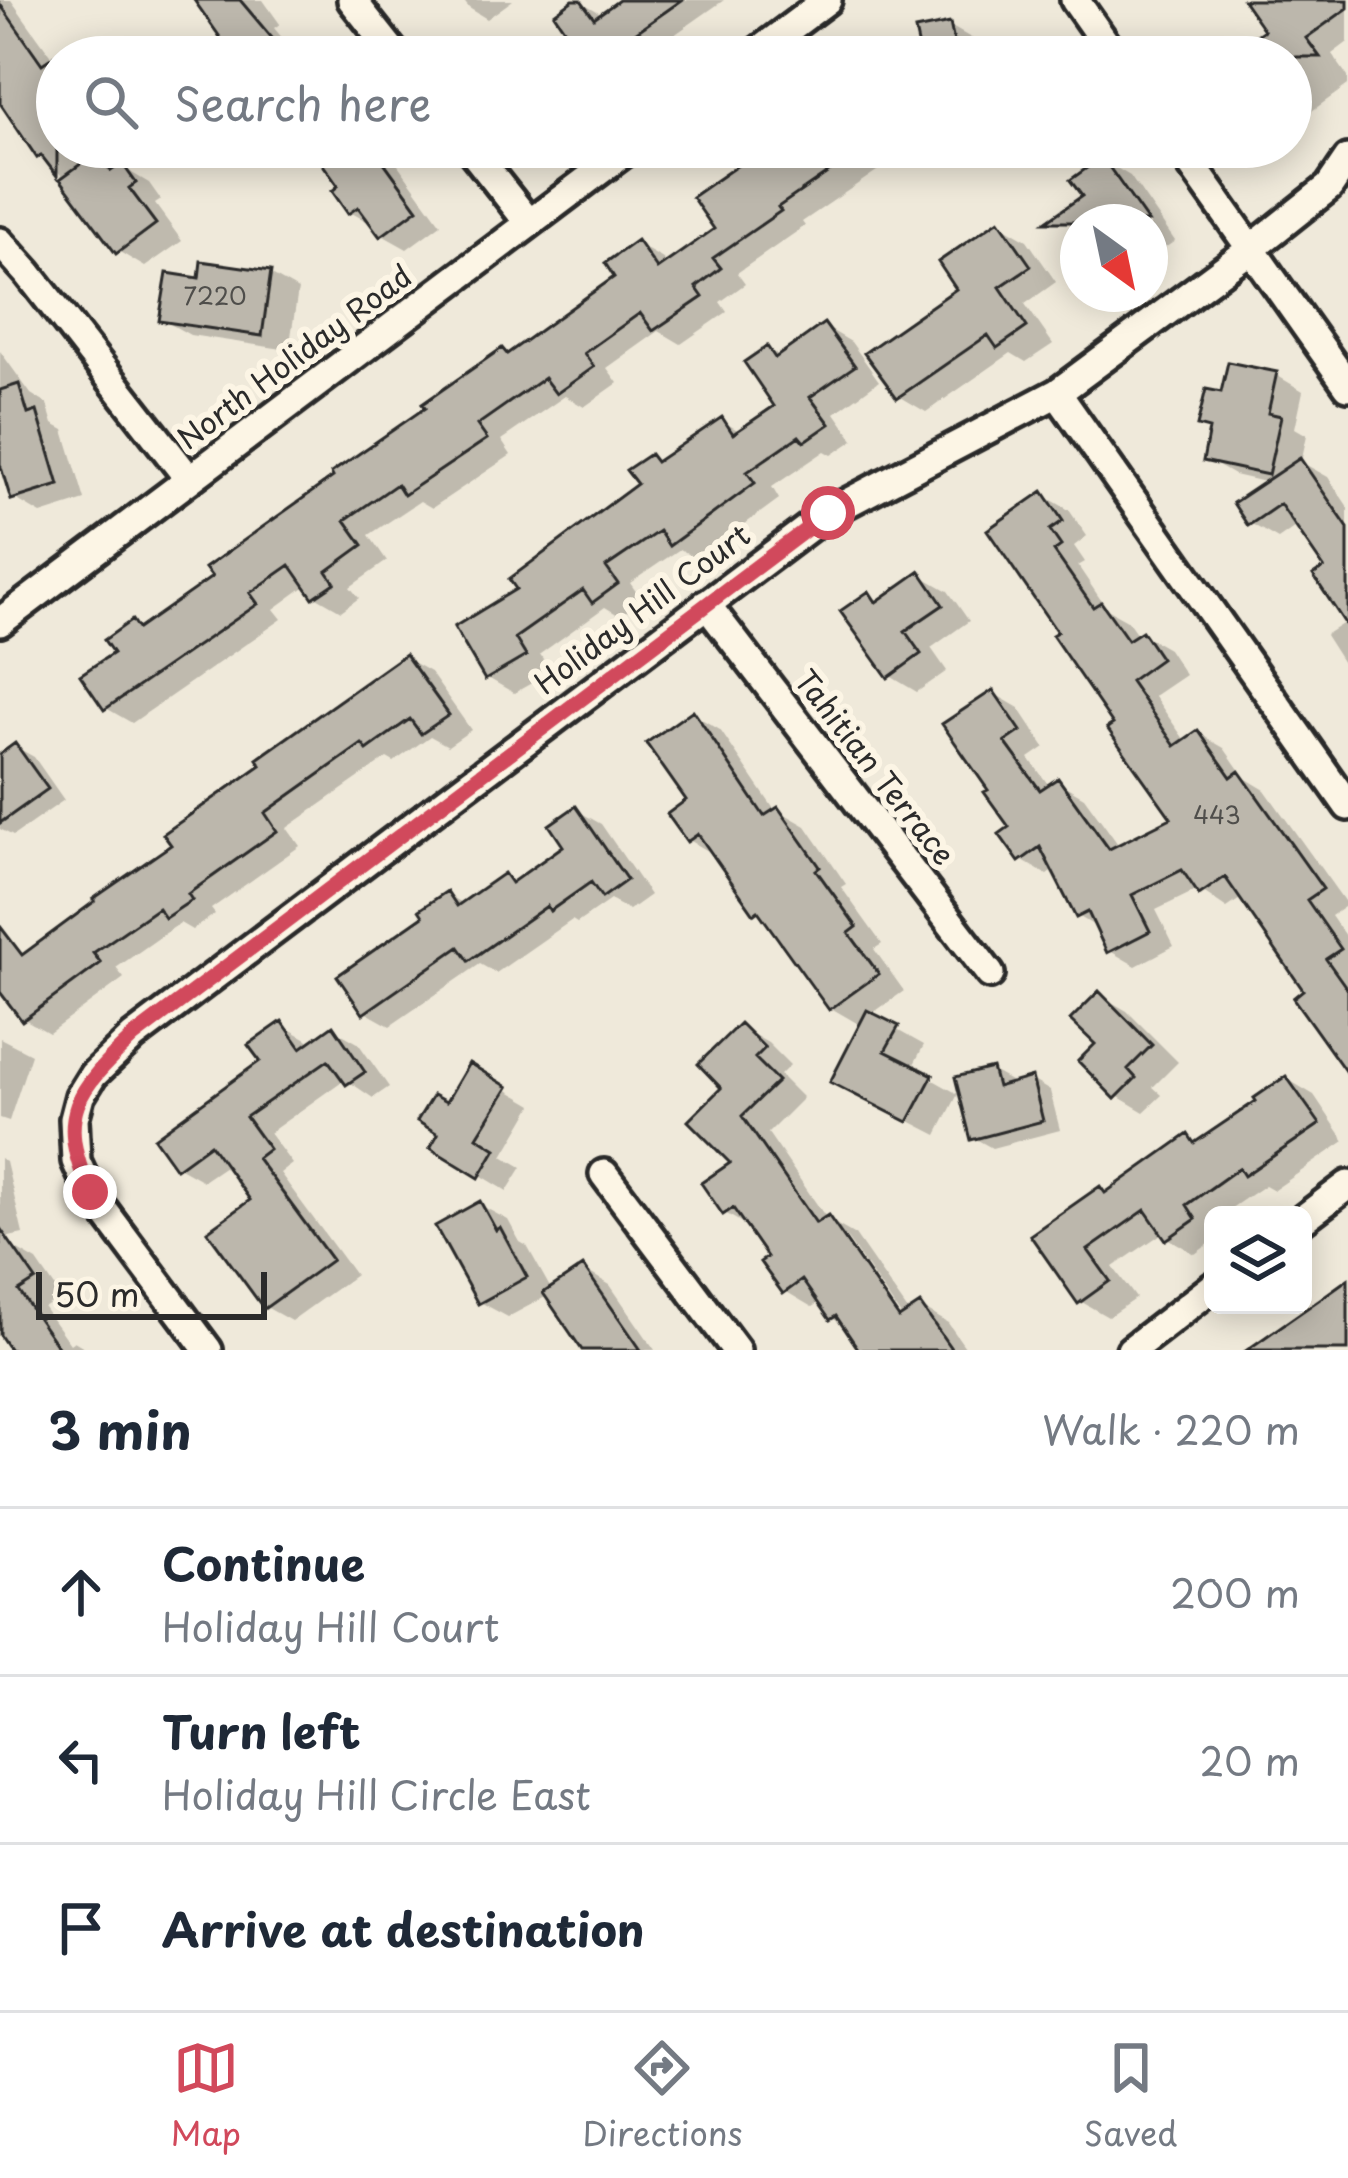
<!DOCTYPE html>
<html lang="en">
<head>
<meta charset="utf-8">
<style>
  body { margin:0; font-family:"Playpen Sans",sans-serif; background:#f2f2f3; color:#1f2937 }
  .controls { position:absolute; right:36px; bottom:36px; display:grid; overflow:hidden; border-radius:18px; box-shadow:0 6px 30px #0003 }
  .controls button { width:108px; height:108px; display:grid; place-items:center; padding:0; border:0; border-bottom:3px solid #e0e1e3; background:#fff; color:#1f2937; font:60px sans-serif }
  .compass { position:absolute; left:1060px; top:204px; width:108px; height:108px; border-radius:50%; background:#fff; box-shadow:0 6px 30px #0003; rotate:147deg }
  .scale { position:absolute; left:36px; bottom:30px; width:231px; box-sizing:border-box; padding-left:12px; border:6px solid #2b2b2b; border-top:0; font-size:33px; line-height:42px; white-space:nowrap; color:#2b2b2b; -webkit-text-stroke:9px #fcf5e5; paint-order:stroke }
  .stop { position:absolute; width:36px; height:36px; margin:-27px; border:9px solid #d1495b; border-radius:50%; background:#fff }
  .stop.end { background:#d1495b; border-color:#fff; box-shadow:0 3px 12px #0008 }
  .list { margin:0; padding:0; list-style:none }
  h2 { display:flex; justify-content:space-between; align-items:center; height:156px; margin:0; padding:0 48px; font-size:51px }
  h2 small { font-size:39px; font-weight:400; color:#747a83 }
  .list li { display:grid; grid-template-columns:78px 1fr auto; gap:36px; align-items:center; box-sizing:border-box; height:168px; padding:0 48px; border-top:3px solid #e0e1e3 }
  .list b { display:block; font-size:45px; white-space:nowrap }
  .list p { margin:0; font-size:39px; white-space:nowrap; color:#747a83 }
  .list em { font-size:39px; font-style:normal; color:#747a83 }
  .icon { flex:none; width:66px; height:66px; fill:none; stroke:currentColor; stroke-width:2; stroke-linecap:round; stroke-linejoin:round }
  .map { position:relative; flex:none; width:1348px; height:1350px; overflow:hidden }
  .search { position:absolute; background:#fff; box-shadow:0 6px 30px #0003; left:36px; right:36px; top:36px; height:132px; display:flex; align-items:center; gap:30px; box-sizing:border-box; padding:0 42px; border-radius:66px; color:#747a83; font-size:45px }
  .sheet { height:660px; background:#fff }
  nav { display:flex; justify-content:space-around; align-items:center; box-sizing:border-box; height:168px; border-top:3px solid #e0e1e3; background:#fff; font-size:33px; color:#747a83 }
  nav a { display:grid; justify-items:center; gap:6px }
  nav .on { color:#d1495b }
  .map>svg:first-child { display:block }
  .shadow { fill:#0003; fill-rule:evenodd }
  .building { fill:#bcb7ac; stroke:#2b2b2b; stroke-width:3 }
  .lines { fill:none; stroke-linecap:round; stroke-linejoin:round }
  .minor-casing { stroke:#2b2b2b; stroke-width:36 }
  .minor { stroke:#fcf5e5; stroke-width:27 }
  .route { stroke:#d1495b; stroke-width:15 }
  .labels { text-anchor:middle; stroke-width:12; stroke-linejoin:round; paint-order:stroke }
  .number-label { font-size:24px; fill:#4f4e4b }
  .street-label { font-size:30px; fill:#2b2b2b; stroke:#fcf5e5 }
</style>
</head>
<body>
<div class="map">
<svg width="1348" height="1350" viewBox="0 0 1348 1350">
  <rect width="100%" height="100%" fill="#efe9da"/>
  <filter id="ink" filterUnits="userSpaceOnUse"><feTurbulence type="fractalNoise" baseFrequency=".00833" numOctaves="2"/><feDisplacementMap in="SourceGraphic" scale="24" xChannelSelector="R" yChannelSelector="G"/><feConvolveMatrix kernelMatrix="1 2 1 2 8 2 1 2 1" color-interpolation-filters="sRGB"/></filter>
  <g filter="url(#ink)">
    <!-- shadow -->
    <path class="shadow" d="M0,0h11l46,64v83h49l14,19 29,17 12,17 -6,4 27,37 -37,26 -27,-16 -67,-89 -12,-7 -39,-58z
      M198,0h65l17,24 -6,4 24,29h-69l-2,-2 6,-5z
      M463,0h50l-26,19 -18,-11z
      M578,0l26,15 21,-15h99l-67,47 6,8 -4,2h-109l25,-18z
      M1260,0h88v42l-16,12 16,23v8l-57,41v-69h-44l21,-27z
      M950,26l28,16 1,6 30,-6 25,15h-110z
      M314,147h71l56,77 -34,25 -25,-14 -7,-9 -25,-14 -7,-25z
      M787,147h125l-110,75 3,4 -68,47 8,11 -25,18 7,10 -46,32 -22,-13 -52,37 11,15 -34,24 -19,-11 -64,44 10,15 -79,53 -12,-7 -51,34 18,26 -37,26 9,11 -18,13 -26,-15 -8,-11 -33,24 8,10 -150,104 -26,-15 11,-54 15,-30 10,5 367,-274 110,-78 18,-33 26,15 5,7 50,-36z
      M1103,160l27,16 45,65 -25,17v-36h-72v12l-15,-21 23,-16z
      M999,224l28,16 29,42 -31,22 28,40 -27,18 -15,-9 -85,59 -27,-16z
      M270,274l28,16 -9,60 -99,-15 -27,-15 38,-38z
      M824,326l27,16 28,39 -44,32 19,27 -22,15 -7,-4 -53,36 7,12 -82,60 -17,-10 -50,34 12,17 -22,16 -15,-9 -65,47 11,18 -37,21 -26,-15 33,-88 120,-105 9,-28 11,6 61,-42 19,11 38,-26 -12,-57 14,8z
      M0,351l31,43 16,10 6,20 11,6 21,70 -44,14 -27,-16 -14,-44z
      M1276,375l27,16 -8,37 12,7 -6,27 27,15 20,30v164l-23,-36 22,-14 -19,-52 -30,-44 -20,14 -28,-16 19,-40 -35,-8 -28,-16 6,-28 -12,-6 23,-29z
      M1043,495l26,15 18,26 -13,10 11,16 -7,4 29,43 20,11 12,17 3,-3 26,15 17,26 -31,21 32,46 12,-9 26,15 21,30 20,12 82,115 -16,11 17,24v130l-40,-79 -65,-94 -16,11 -28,-19 -43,21 18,36 -38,20 -26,-15 -12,-23 -20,-12 -23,-47 -8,6 -26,-15 -8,-32 -20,-135 26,15 26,39 -16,11 21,29 8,-5 26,15 36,50 55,-28 -114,-187z
      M920,575l28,16 21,30 -38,27 16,23 -30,21 -27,-16 -21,-81 12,7z
      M405,658l25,14 41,58 -23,16 -18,-10 -36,26 -7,-4 -100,70 13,18 -89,63 4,5 -23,16 -12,-7 -64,45 8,10 -75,55 -25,-14 -24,-32v-11l175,-131 90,-79z
      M693,714l27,16 56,82 2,-2 28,16 40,58 -5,3 41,57 -8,5 30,42 -34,24 54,30 -12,23 46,26 -21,41 -76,-39 1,-70 -31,-18 -64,-90 -11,-7 -39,-55 -28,-16z
      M16,747l18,10 30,43 -51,36 -13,-7v-71z
      M576,810l25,14 49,71 -21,15 -19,-10 -33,23 -5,-3 -76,53 -16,-9 -90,62 -25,-14 62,-95 20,-23 17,10 40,-28 11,7 53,-36z
      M1099,995l28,16 51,51 -25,25 9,8 -18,17 -27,-16 -17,-52z
      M282,1025l25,14 4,5 22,-15 25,14 31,44 -16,11 -28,-19 -76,54 23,31 -12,9 75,102 -64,46 -25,-14 -12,-106 -26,-37 -25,17 -25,-14 87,-105z
      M740,1027l28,16 22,22 -10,10 23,23 -35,35 59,86 28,16 55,79 11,-7 27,16 19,27h-104l-16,-23 -15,-9 -12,-16 -8,5 -27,-16 -14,-33 -22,-31 -24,-14 9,-50 -8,-75zM839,1237h7l64,92 -5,3z
      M0,1038l31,16 -22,67 -9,-3z
      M470,1068l63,37 -30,51 19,11 -15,24 -73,-44 13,-41z
      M992,1071l18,10 1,5 21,-6 18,11 10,39 -68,18 -18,-10z
      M1287,1079l27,16 31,46 -71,49 -9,-5 -44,30h-8v26l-18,13 -27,-16 -4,-6 -51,35 23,31 -28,19 -28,-16 -46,-65 66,-46 8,4 80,-56 10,5z
      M0,1158l6,4 17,72 -23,5z
      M480,1205l28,15 12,22 7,4 25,45 31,-22 27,16 45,65h-52l-54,-55 -41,22 -28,-15z
      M9,1245l28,16 24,35 -17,12 26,36 4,-3 15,9h-75l-11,-17 -3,2v-84z"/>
    <!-- building -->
    <path class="building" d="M194,0h46l48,57h-54z
      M573,0h8l13,18 25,-18h63l-47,33 6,7 -24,17h-72l26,-18 -17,-25z
      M1243,0h105v8l-42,30 14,19h-95l39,-27z
      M0,4l42,60 15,-10v122l-16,-21 -4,3 -37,-55z
      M950,23l7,34h-36l-6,-27z
      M335,147h38l45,62 -38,28 -22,-30 -10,7 -16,-23 6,-5 -19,-27z
      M764,147h101l-87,60 3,4 -68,47 8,10 -25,19 7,10 -50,34 -13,-18 -56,40 10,14 -38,27 -12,-16 -67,47 10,14 -83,56 -7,-11 -52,36 18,25 -36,26 8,12 -22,15 -23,-33 -40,28 8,11 -154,106 -24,-35 33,-22 -9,-13 28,-20 6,9 74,-52 -7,-9 128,-91 -2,-4 94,-65 -3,-4 80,-56 5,6 107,-77 -9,-14 32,-23 20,29 57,-40 -22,-32z
      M97,152l14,19 11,-8 14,20 -7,5 27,36 -40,30 -56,-75z
      M1102,157l46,65h-103l37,-26 -12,-16z
      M999,220l32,46 -31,21 27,40 -30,21 -9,-13 -91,63 -33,-45 92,-64 -18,-27z
      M201,261l70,10 -9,65 -103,-15 8,-48 32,5z
      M824,323l31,43 -45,31 20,27 -26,18 -5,-6 -52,36 8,11 -86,63 -10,-15 -53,36 12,17 -26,19 -9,-13 -68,48 11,18 -41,24 -31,-53 62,-38 -7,-10 128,-95 -11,-14 24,-16 6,8 66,-45 11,17 41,-28 -30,-44 23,-16 8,12z
      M1228,362l49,10 -9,41 13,3 -13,59 -65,-14 6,-32 -12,-3 9,-37 15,3z
      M19,384l9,30 9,-3 22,74 -48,15 -11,-36v-74z
      M1300,458l48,70v100l-35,-53 11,-7 -44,-64 -32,22 -15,-23z
      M1043,491l20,30 -13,9 11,16 -7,5 39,56 8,-5 27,38 14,-9 19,28 -31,22 45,65 23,-16 33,47 8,-6 84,118 -16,11 34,49 -15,10 22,31v85l-55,-77 10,-8 -78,-113 -26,18 -17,-25 -50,25 18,36 -43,22 -19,-41 -12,6 -36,-71 -21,15 -20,-28 10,-7 -25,-35 4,-2 -46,-66 51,-34 28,41 -16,11 35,48 18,-12 51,71 62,-31 -64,-90 6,-4 -61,-89 5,-3 -70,-102z
      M920,571l23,34 -38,26 16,23 -33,24 -48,-67 29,-20 7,11z
      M405,654l44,61 -28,19 -11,-15 -43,31 -5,-6 -97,69 12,18 -89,63 4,6 -27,18 -7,-10 -65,45 8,10 -79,58 -22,-29v-66l22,29 73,-54 -2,-2 78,-54 -8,-11 98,-69 -4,-6z
      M693,710l71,106 14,-9 42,60 -4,3 41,57 -8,6 30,41 -50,36 -71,-99 -4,3 -56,-80 -11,8 -20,-28 19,-14 -40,-57z
      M15,743l33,46 -48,34v-69z
      M576,806l51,74 -25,18 -11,-16 -41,29 -3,-5 -78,55 -10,-14 -96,67 -26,-38 86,-60 -4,-6 28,-19 10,15 47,-33 7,10 52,-37 -14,-21z
      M1099,991l53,54 -24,24 8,9 -21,21 -37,-38 17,-17 -25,-24z
      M867,1010l32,16 -14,25 48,24 -25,47 -78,-40z
      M282,1021l19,27 32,-23 32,47 -19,13 -18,-25 -82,57 23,32 -12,9 75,102 -68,49 -57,-78 43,-31 -40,-56 -34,25 -22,-31 106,-77 -12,-16z
      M740,1023l25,25 -10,10 23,23 -36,35 74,107 12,-8 71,103 21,-14 32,46h-93l-23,-34 -6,4 -28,-40 -19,14 -23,-32 7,-5 -34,-49 -10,7 -22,-32 29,-20 -42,-42 33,-33 -23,-24z
      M469,1063l39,24 -31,50 19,12 -17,29 -49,-30 8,-14 -21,-13 16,-26 13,7z
      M992,1068l5,19 35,-10 11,44 -72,19 -16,-63z
      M1286,1076l34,48 -76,52 -5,-8 -52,37 9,14 -30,21 -21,-30 -57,40 22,31 -32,23 -48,-69 70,-49 5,7 83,-59 6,9 62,-42 -2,-3z
      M480,1201l16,29 4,-3 27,50 -49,27 -43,-78z
      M0,1228l36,52 -17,11 41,59h-50l-10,-15z
      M583,1266l58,84h-59l-39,-57z
      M1348,1279v71h-101l73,-51z"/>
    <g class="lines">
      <!-- minor casing -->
      <g class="minor-casing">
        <path id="minor" d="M352,0l45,57
          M1075,0l40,57
          M751,57l76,-57
          M469,147l60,76
          M1179,147l169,239
          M0,242l28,31 161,206
          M1057,393l291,413
          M706,604l284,370
          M0,622l631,-475
          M604,1174l132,176
          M1303,1219l45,-34
          M208,1350l-118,-158 -14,-31 -2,-42 6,-23 13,-21 40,-38 695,-524 229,-120 194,-144 78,-62 19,-28
          M1131,1350l82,-63"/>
      </g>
      <!-- minor -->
      <use href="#minor" class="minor"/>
    </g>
  </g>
  <g class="lines" filter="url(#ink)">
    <!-- route -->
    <path class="route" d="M90,1192c-35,-78 -13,-102 43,-155l695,-524"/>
  </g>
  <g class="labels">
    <!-- number labels -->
    <g class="number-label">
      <text x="215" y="305">7220</text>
      <text x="1217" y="824">443</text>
    </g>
    <!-- street labels -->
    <g class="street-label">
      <text transform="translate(295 358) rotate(-37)" y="10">North Holiday Road</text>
      <text transform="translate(643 610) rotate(-37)" y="10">Holiday Hill Court</text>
      <text transform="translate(874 768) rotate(52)" y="10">Tahitian Terrace</text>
    </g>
  </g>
</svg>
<div class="controls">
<button><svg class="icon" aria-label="layers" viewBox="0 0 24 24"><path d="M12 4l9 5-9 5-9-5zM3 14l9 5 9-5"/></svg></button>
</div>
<svg class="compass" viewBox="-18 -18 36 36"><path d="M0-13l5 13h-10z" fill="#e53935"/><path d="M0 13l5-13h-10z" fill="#747a83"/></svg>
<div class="scale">50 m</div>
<div class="stop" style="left:828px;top:513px"></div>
<div class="stop end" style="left:90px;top:1192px"></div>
<div class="search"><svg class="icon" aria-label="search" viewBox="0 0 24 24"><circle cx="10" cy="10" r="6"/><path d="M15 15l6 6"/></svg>Search here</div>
</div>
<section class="sheet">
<h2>3 min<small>Walk · 220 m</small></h2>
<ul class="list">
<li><svg class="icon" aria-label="ahead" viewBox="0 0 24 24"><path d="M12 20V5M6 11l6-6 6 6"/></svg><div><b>Continue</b><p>Holiday Hill Court</p></div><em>200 m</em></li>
<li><svg class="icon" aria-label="left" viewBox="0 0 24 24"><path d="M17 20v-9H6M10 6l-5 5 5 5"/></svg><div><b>Turn left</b><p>Holiday Hill Circle East</p></div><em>20 m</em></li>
<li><svg class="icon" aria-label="arrive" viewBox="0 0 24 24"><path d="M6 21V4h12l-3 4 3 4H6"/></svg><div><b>Arrive at destination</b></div></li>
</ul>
</section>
<nav>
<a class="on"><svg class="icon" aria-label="map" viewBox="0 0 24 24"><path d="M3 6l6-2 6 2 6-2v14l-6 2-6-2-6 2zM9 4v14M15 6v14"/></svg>Map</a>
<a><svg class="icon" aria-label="directions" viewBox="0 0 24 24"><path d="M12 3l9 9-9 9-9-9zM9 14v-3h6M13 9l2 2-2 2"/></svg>Directions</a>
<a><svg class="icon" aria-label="saved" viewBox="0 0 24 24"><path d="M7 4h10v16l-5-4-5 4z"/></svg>Saved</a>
</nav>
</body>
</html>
